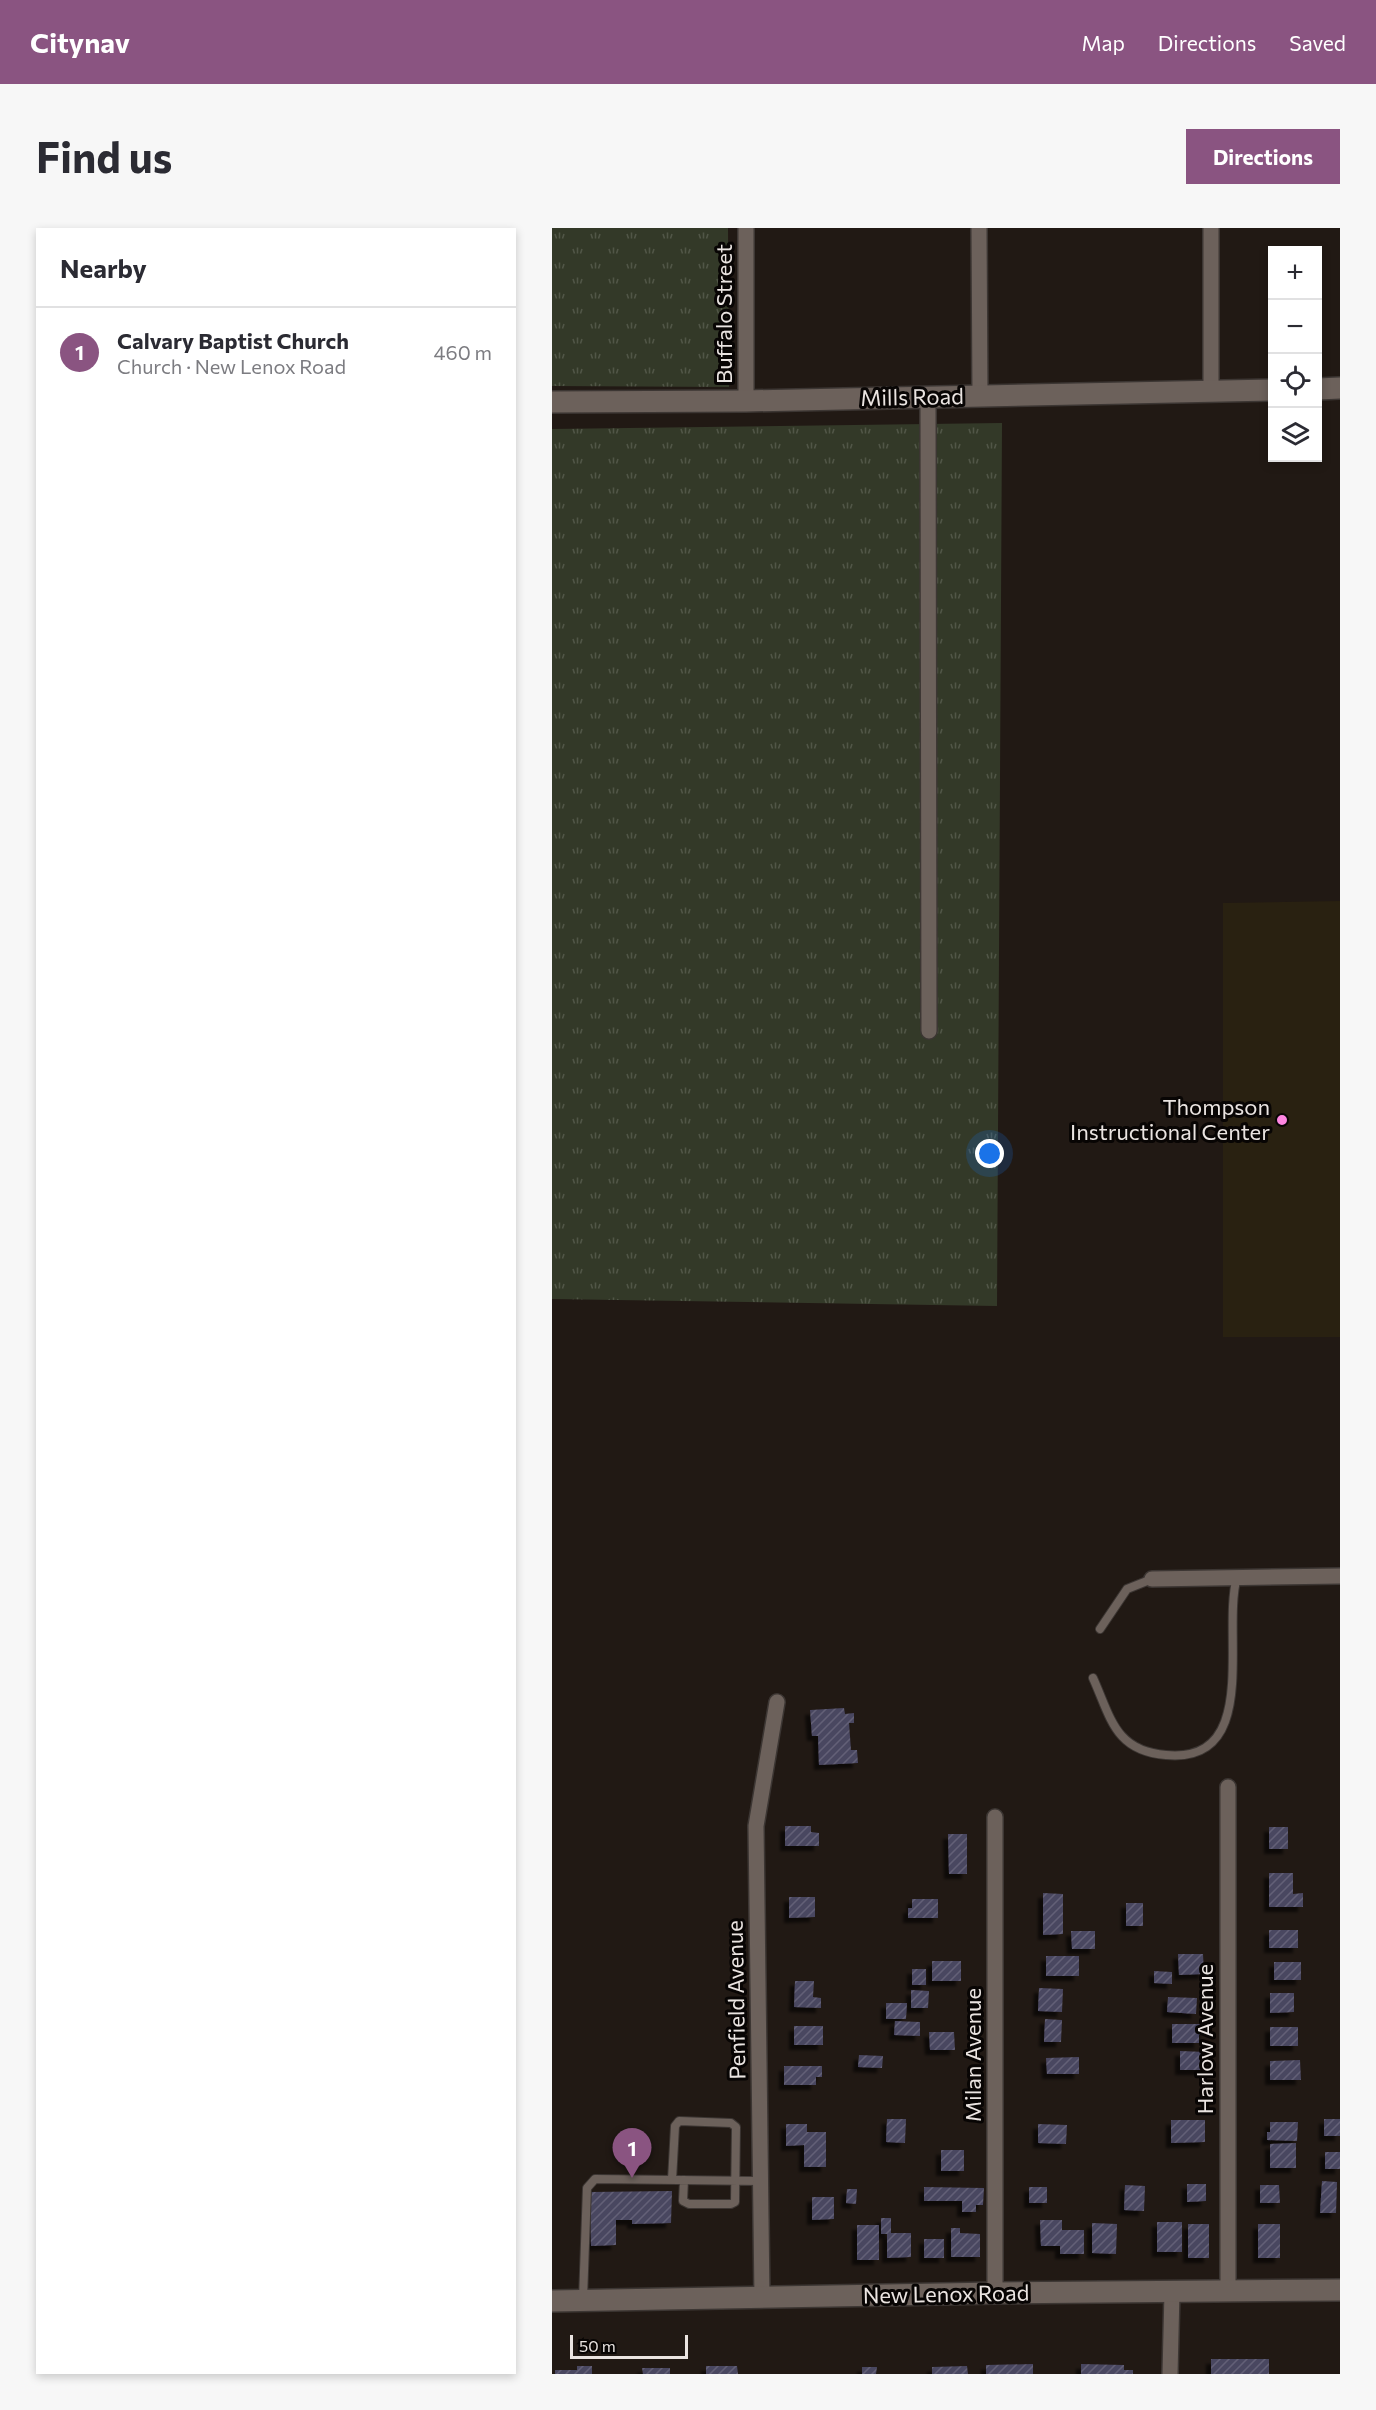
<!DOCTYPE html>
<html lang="en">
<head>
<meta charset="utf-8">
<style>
  body { margin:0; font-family:Commissioner,sans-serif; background:#f7f7f7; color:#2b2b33 }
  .controls { position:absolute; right:18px; top:18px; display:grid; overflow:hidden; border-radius:0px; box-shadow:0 3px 9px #0003 }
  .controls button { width:54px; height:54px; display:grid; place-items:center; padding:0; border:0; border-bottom:2px solid #e1e1e2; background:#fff; color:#2b2b33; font:30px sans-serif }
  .scale { position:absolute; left:18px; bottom:15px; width:118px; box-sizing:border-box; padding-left:6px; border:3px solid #eae4e1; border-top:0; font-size:16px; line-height:21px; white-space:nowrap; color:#eae4e1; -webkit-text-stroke:4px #080504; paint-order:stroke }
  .you { position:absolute; left:438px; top:926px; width:21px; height:21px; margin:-15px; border:4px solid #fff; border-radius:50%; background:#1a73e8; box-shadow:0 0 0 9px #1a73e833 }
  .badge { display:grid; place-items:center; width:39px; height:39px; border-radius:50%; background:#8a5481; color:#fff; font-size:20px; font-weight:700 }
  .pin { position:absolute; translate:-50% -50px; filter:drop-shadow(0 2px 3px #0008) }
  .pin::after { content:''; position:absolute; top:32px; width:21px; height:18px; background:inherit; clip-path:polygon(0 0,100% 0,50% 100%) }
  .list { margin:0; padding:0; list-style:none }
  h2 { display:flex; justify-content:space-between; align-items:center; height:78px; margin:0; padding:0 24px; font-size:26px }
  h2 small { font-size:20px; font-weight:400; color:#7c7c81 }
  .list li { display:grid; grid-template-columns:39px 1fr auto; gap:18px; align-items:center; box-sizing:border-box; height:90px; padding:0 24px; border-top:2px solid #e1e1e2 }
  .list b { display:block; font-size:22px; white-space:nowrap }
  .list p { margin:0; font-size:20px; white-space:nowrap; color:#7c7c81 }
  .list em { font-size:20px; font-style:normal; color:#7c7c81 }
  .icon { flex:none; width:33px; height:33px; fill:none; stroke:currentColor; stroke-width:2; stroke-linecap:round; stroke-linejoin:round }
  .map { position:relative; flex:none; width:788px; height:2146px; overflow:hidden; border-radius:0px }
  header { display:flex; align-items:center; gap:36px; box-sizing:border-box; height:84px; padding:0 30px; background:#8a5481; color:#fff }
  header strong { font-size:28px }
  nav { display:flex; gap:33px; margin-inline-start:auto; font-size:21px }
  .intro { display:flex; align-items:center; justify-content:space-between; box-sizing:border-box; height:144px; padding:0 36px }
  h1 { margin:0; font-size:42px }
  .button { padding:15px 27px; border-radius:0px; background:#8a5481; color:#fff; font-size:21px; font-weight:700 }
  main { display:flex; gap:36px; padding:0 36px }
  aside { flex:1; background:#fff; border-radius:0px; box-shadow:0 3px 9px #0003 }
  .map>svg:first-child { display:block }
  .education { fill:#292111 }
  .grass { fill:url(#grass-tufts) }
  .building { fill:url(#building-hatch); filter:url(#shadow) }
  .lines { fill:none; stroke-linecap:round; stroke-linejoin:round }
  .lane-casing { stroke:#3c3633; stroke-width:10 }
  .street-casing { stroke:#3c3633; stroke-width:18 }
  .secondary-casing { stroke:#3c3633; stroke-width:24 }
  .lane { stroke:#6c615b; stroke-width:8 }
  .street { stroke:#6c615b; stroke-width:15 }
  .secondary { stroke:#6c615b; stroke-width:21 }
  .poi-dot { fill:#fe86e0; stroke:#080504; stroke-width:2 }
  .labels { text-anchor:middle; stroke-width:6; stroke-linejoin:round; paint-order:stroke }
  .street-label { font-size:22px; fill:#eae4e1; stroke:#080504 }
  .poi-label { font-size:22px; fill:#eae4e1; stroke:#080504; text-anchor:end }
</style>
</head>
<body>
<header>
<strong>Citynav</strong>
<nav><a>Map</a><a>Directions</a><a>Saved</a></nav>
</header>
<div class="intro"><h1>Find us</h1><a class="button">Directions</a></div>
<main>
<aside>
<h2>Nearby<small></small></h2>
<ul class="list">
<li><span class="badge">1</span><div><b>Calvary Baptist Church</b><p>Church · New Lenox Road</p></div><em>460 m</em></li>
</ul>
</aside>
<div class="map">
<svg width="788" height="2146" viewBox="0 0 788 2146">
  <defs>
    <pattern id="grass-tufts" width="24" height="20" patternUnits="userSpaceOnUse" patternTransform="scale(1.5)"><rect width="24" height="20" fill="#333928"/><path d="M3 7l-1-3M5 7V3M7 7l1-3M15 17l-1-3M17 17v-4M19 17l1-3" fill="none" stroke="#515647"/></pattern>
    <pattern id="building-hatch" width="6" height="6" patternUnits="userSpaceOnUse" patternTransform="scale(1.5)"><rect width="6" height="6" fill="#4a4761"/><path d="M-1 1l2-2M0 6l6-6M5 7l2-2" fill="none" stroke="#646177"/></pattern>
    <filter id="shadow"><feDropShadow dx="-5" dy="5" stdDeviation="1.5" flood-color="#0009"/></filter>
  </defs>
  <rect width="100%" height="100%" fill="#211914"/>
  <!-- education -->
  <path class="education" d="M788,673v436h-117v-434z"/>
  <!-- grass -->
  <path class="grass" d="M0,0h176l1,159 -177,-1z
    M450,195l-5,883 -445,-7v-870z"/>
  <!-- building -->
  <path class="building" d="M292,1480l1,6 9,-1v10h-5l2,27h6l1,13 -39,2 -1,-29h-6l-2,-26z
    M233,1598h26v6l8,1v13h-34z
    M717,1599h19v22h-19z
    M396,1606h19v40h-18z
    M717,1645h24v21l10,-1v14h-34z
    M491,1665l20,1v40l-20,1z
    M237,1669h26v20l-26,1z
    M360,1671h26v19h-30v-10h4z
    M574,1675h17v23h-17z
    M717,1702h29v18h-29z
    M519,1703h24v18h-23z
    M626,1726h25l1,20 -25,1z
    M494,1728h33v20h-33z
    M380,1733h29v20h-29z
    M722,1734h27v18h-27z
    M360,1741h14v16h-14z
    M602,1743l18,1v12l-18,-1z
    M243,1753h19l-1,16 8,1v10l-27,-1z
    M487,1760l24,1 -1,23 -24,-1z
    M359,1762l18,1 -1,17h-17z
    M718,1765h24v19l-24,1z
    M616,1769l29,1 -1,16 -29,-2z
    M334,1775h21l-1,16h-20z
    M493,1791l17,1 -1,22h-17z
    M343,1793l25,1v14l-26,-1z
    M620,1796h33v11h-6v8h-27z
    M242,1798h29v19h-29z
    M718,1799h28v19h-28z
    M377,1804h25l1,18h-25z
    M628,1823l26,1v18h-26z
    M307,1827l24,1 -1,12 -24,-1z
    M527,1829v17h-32l-1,-16z
    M748,1832l1,20h-31v-19z
    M232,1838h38v11h-6v8h-32z
    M335,1891h19l-1,24 -19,-1z
    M772,1891h16v17h-16z
    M619,1892h34v22l-34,1z
    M718,1894h28l-1,19 -30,-1v-8h3z
    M234,1896h21v8h19v35h-22v-22l-18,1z
    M486,1896l29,1 -1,19 -28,-1z
    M744,1915v25h-26v-24z
    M389,1922h23v21h-23z
    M773,1924h15v17h-15z
    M770,1953l15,1 -1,31h-16z
    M635,1956h19v17l-19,1z
    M573,1957l20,1 -1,25 -20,-1z
    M708,1957h19l1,18h-20z
    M372,1959l60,1 -1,17h-7v7h-14v-11h-38z
    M477,1959h18v16h-18z
    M295,1961h10l-1,15 -10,-1z
    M120,1963l-1,32 -39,1v-4h-16v25l-25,1 -1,-54z
    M260,1969h22v22l-22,1z
    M329,1990h10v15h20v24l-24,1v-24h-6z
    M488,1992h22v10h22v24h-24v-8h-19z
    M605,1994h25v30h-25z
    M540,1995l25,1 -1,30 -24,-1z
    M636,1996h21v34h-21z
    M706,1996h22v34h-22z
    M305,1997h22v35h-22z
    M399,2000h9v5l20,1v23h-29z
    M372,2011h20v19h-20z
    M659,2131h58v15h-58z
    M481,2136v10h-47v-9z
    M529,2136l43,1v5h9v4h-52z
    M25,2138h15v8h-37v-4h22z
    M154,2138h31l1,8h-32z
    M415,2138l1,8h-36v-7z
    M310,2139h15l-1,7h-14z
    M90,2140h28v6h-27z"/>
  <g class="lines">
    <!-- lane casing -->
    <g class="lane-casing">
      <path id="lane" d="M548,1401l27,-40 25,-10
        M541,1450c18,40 22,73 73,77 96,9 55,-122 71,-178
        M120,1952l3,-54 4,-5 52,2 5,4 -1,75 -4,2h-42l-6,-3 1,-21
        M31,2071l4,-111 8,-9 165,2"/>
    </g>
    <!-- street casing -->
    <g class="street-casing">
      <path id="street" d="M427,0l1,167
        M659,163v-163
        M376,168l1,635
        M194,173v-173
        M600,1351l188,-3
        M676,1559v504
        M443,1589v476
        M210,2070l-6,-472 21,-124
        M618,2146l2,-82"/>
    </g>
    <!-- secondary casing -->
    <g class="secondary-casing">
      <path id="secondary" d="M766,161l22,-1
        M0,174l194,-1 526,-11
        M0,2073l443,-8 345,-3"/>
    </g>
    <!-- lane -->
    <use href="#lane" class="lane"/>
    <!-- street -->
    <use href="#street" class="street"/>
    <!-- secondary -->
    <use href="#secondary" class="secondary"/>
  </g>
  <!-- markers -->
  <circle class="poi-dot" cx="730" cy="892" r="6"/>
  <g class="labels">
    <!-- street labels -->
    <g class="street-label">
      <text transform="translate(172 86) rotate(-90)" y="8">Buffalo Street</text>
      <text transform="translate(360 169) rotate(-1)" y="8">Mills Road</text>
      <text transform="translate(184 1772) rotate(-91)" y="8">Penfield Avenue</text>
      <text transform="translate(653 1811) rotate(-90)" y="8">Harlow Avenue</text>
      <text transform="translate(421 1827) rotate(-90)" y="8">Milan Avenue</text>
      <text transform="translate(394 2066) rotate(-1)" y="8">New Lenox Road</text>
    </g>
    <!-- poi labels -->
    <g class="poi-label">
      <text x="718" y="887">Thompson<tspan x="718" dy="25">Instructional Center</tspan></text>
    </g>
  </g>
</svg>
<div class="controls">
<button>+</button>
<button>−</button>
<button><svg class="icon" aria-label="locate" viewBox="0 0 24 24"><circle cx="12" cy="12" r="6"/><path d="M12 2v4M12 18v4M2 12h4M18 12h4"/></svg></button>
<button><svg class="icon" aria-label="layers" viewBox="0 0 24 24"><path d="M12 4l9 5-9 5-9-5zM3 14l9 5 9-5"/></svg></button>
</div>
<div class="scale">50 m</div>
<div class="you"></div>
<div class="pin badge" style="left:80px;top:1950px">1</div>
</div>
</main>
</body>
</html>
